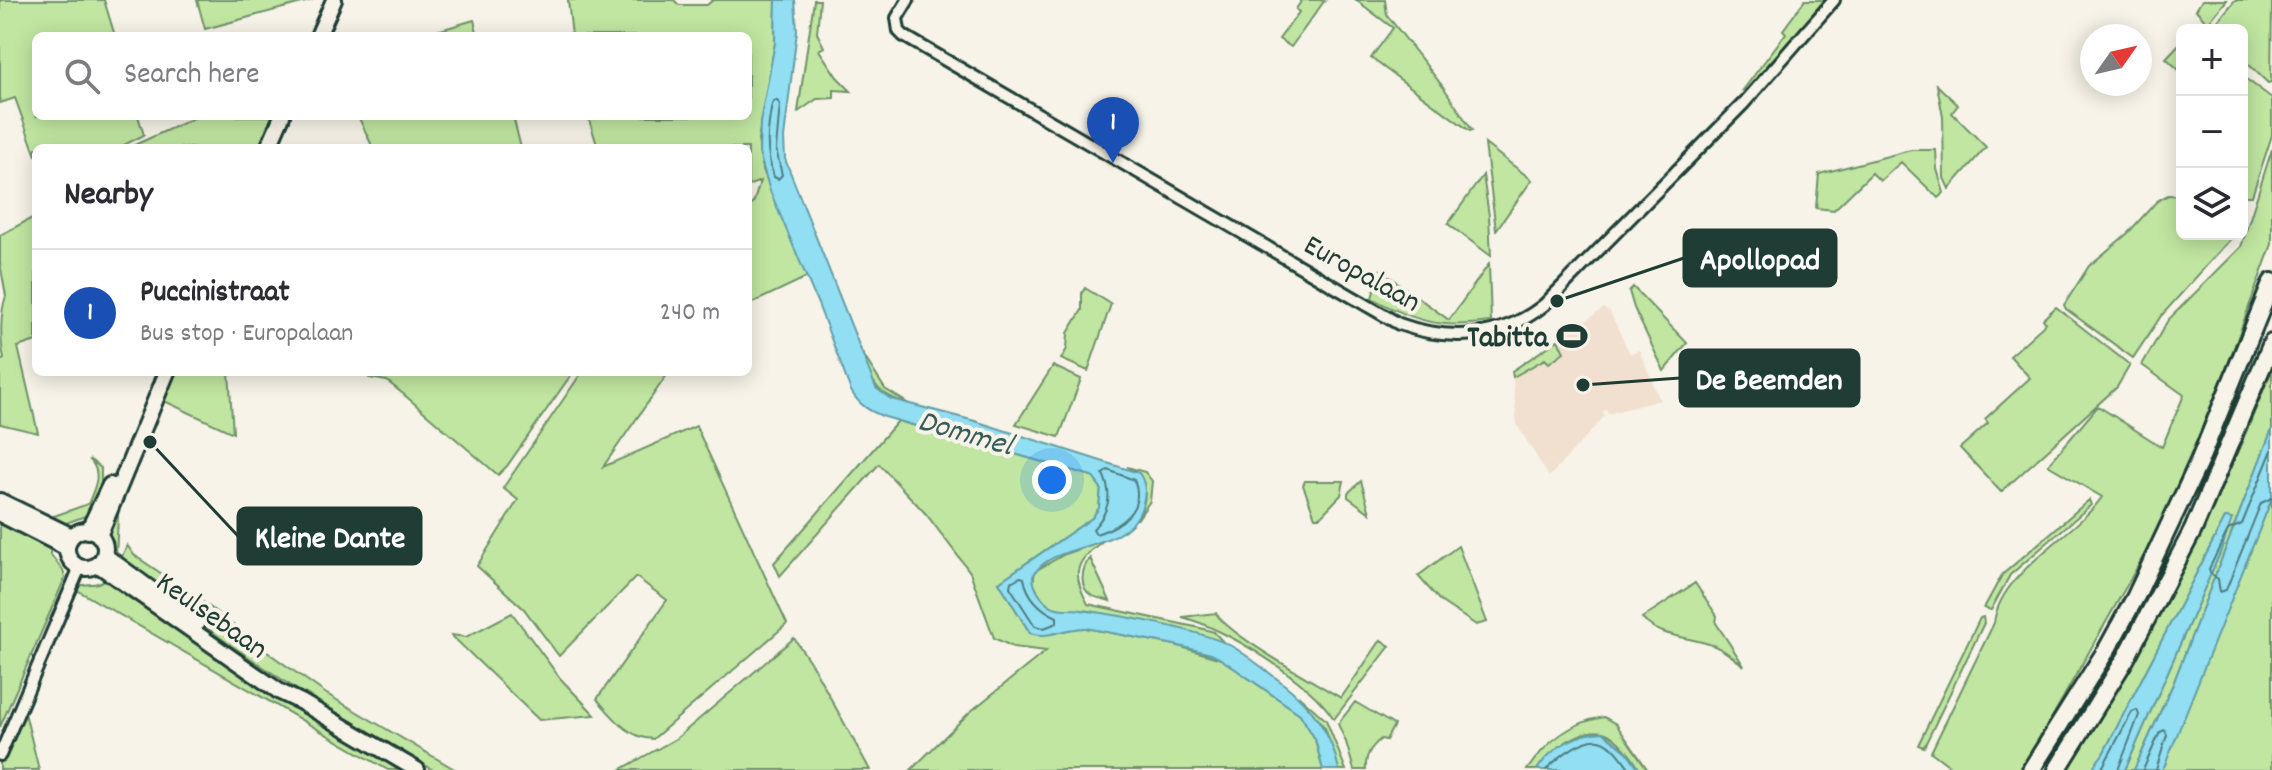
<!DOCTYPE html>
<html lang="en">
<head>
<meta charset="utf-8">
<style>
  body { margin:0; font-family:Dekko,sans-serif; background:#f2f2f3; color:#2b2b33 }
  .controls { position:absolute; right:24px; top:24px; display:grid; overflow:hidden; border-radius:12px; box-shadow:0 4px 20px #0003 }
  .controls button { width:72px; height:72px; display:grid; place-items:center; padding:0; border:0; border-bottom:2px solid #e1e1e2; background:#fff; color:#2b2b33; font:40px sans-serif }
  .compass { position:absolute; left:2080px; top:24px; width:72px; height:72px; border-radius:50%; background:#fff; box-shadow:0 4px 20px #0003; rotate:56deg }
  .you { position:absolute; left:1052px; top:480px; width:28px; height:28px; margin:-20px; border:6px solid #fff; border-radius:50%; background:#1a73e8; box-shadow:0 0 0 12px #1a73e833 }
  .badge { display:grid; place-items:center; width:52px; height:52px; border-radius:50%; background:#1f3d34; color:#fff; font-size:26px; font-weight:700 }
  .pin { position:absolute; translate:-50% -66px; filter:drop-shadow(0 2px 4px #0008) }
  .pin::after { content:''; position:absolute; top:42px; width:28px; height:24px; background:inherit; clip-path:polygon(0 0,100% 0,50% 100%) }
  .list { margin:0; padding:0; list-style:none }
  h2 { display:flex; justify-content:space-between; align-items:center; height:104px; margin:0; padding:0 32px; font-size:34px }
  h2 small { font-size:26px; font-weight:400; color:#7c7c81 }
  .list li { display:grid; grid-template-columns:52px 1fr auto; gap:24px; align-items:center; box-sizing:border-box; height:128px; padding:0 32px; border-top:2px solid #e1e1e2 }
  .list b { display:block; font-size:30px; white-space:nowrap }
  .list p { margin:0; font-size:26px; white-space:nowrap; color:#7c7c81 }
  .list em { font-size:26px; font-style:normal; color:#7c7c81 }
  .icon { flex:none; width:44px; height:44px; fill:none; stroke:currentColor; stroke-width:2; stroke-linecap:round; stroke-linejoin:round }
  .map { position:relative; flex:none; width:2272px; height:770px; overflow:hidden }
  .search { position:absolute; background:#fff; box-shadow:0 4px 20px #0003; left:32px; top:32px; width:720px; height:88px; display:flex; align-items:center; gap:20px; box-sizing:border-box; padding:0 28px; border-radius:12px; color:#7c7c81; font-size:30px }
  .panel { position:absolute; background:#fff; box-shadow:0 4px 20px #0003; left:32px; top:144px; width:720px; height:232px; border-radius:12px }
  .map>svg:first-child { display:block }
  .built { fill:#f1e0cf }
  .green { fill:#c0e6a1; stroke:#70926a; stroke-width:2 }
  .water { fill:#92def3; stroke:#649ea7; stroke-width:2 }
  .lines { fill:none; stroke-linecap:round; stroke-linejoin:round }
  .shore { stroke:#4d7d80; stroke-width:2 }
  .minor-casing { stroke:#1f3d34; stroke-width:16 }
  .major-casing { stroke:#1f3d34; stroke-width:20 }
  .highway-casing { stroke:#1f3d34; stroke-width:22 }
  .minor { stroke:#f7f3e8; stroke-width:10 }
  .major { stroke:#f7f3e8; stroke-width:14 }
  .highway { stroke:#f7f3e8; stroke-width:16 }
  .labels { text-anchor:middle; stroke-width:8; stroke-linejoin:round; paint-order:stroke }
  .street-label { font-size:30px; fill:#1f3d34; stroke:#f7f3e8 }
  .poi-label { font-size:30px; font-weight:bold; fill:#1f3d34; stroke:#f7f3e8; text-anchor:end }
  .water-label { font-size:32px; font-style:italic; fill:#365d5a; stroke:#f7f3e8 }
  .leader { fill:none; stroke:#1f3d34; stroke-width:3 }
  .callout-dot { fill:#1f3d34; stroke:#f7f3e8; stroke-width:3 }
  .callout { fill:#1f3d34; stroke:#1f3d34; stroke-width:3 }
  .callout-label { font-size:32px; text-anchor:middle; font-weight:bold; fill:#fff }
</style>
</head>
<body>
<div class="map">
<svg width="2272" height="770" viewBox="0 0 2272 770">
  <rect width="100%" height="100%" fill="#f7f3e8"/>
  <filter id="ink" filterUnits="userSpaceOnUse"><feTurbulence type="fractalNoise" baseFrequency=".0125" numOctaves="2"/><feDisplacementMap in="SourceGraphic" scale="16" xChannelSelector="R" yChannelSelector="G"/><feConvolveMatrix kernelMatrix="1 2 1 2 8 2 1 2 1" color-interpolation-filters="sRGB"/></filter>
  <g filter="url(#ink)">
    <!-- built -->
    <path class="built" d="M1604,308l3,3 2,-1 21,44 9,-4 21,50 -52,14 -2,-4 -3,2 2,4 -56,61 -32,-52 -5,-54z"/>
    <!-- green -->
    <path class="green" d="M0,0h104l11,36h-79v80h102l6,19 -26,13h-82v8l-21,-58 -15,5z
      M197,0h116l-108,29z
      M568,0h106l5,5h28l6,-5h63l-1,43 -17,97 5,30 44,107 -59,28v-94l6,-10 6,-20 -12,5v-38h-150l-10,-32h160v-80h-176z
      M814,0h6l-3,33 7,14 -5,3 18,27 14,14 -17,-1v8l-17,1 -19,13z
      M1302,0h23l-34,47 -12,-8 20,-27 -3,-3z
      M1356,0h29l2,15 57,73 28,42 -2,1 -99,-73 22,-30z
      M1805,0h21l-79,89 -4,1 43,-57 -3,-3z
      M2202,0h25l-19,23 -12,-13z
      M2235,0h37l-1,82 -3,1 -26,-25v-28h-28l-2,-2z
      M474,20l4,16h-58z
      M2182,41v32l-16,-15z
      M2242,76l30,22v37l-20,61h-10z
      M1937,85l21,20 -6,8 34,34 -37,42 -5,-11 -1,-61z
      M198,116h75l-14,32h-131z
      M358,116h155l8,32h-148z
      M1485,144l47,36 -36,50z
      M2272,149v95l-55,150 -61,140 -134,236h-67l-24,-18 63,-129c6,-52 80,-86 108,-126l-54,-32 50,-59 64,41 22,-52 -42,-30 26,-45 73,-73z
      M1911,150h25l1,19 7,24 -6,5 -37,-36 -21,19 -8,-8 -38,37 -18,-2 3,-34z
      M1483,175l6,41 2,40 -43,-32z
      M2168,195l14,1v38h53l-74,82 -28,42 -67,-49 -2,-4 25,-39 39,-33 29,-32z
      M36,216v125l-18,6 20,86 -38,-9v-63l4,-2c-4,-19 -4,-46 2,-63l-6,-33v-28z
      M1489,264l2,58c-49,7 -76,0 -119,-24l8,-28 69,50z
      M1633,287l54,56 -23,28 -30,-63 -5,-17z
      M1085,288l26,16 -23,67 -27,-12 6,-10 1,-16 14,-23v-17z
      M2056,307l74,58 -13,22 -116,105 -41,-44 28,-25 -3,-4 45,-41 -20,-22 33,-30 2,-4 -2,-3z
      M1558,340l6,12 -15,11 -4,-4 -32,18 -1,-6z
      M862,353l23,36 24,15c-34,-10 -36,-19 -47,-51z
      M1053,366l28,13 -22,58 -43,-13z
      M2272,369v60l-99,255 -39,86h-9l95,-217 11,-34 -6,-1 -122,236 -12,16h-24c81,-127 150,-260 205,-401z
      M176,372h53l4,61 -71,-33z
      M368,372h205l-66,94 -9,9 -96,-82 -15,-12 -18,-3z
      M582,372h87l-66,95 93,-41 91,198 -134,115c-24,0 -41,-23 -56,-40l70,-99 -31,-23 -77,79 -35,-47 -47,-43 41,-66 -15,-12z
      M898,421l194,55 9,12 -2,20 -7,10 -93,64 31,51c20,4 36,-6 56,-5l89,17 46,14 79,55 15,25 8,31h-412l59,-58 76,-61 -33,-4 -19,-9 -24,-66 -44,-58 -47,-50 -99,112 -6,-13z
      M89,459l12,9v16l-13,31 -27,10 -18,-5 45,-16c7,-17 15,-31 1,-45z
      M1127,467l18,5 7,9 -2,20 -13,19c11,-20 13,-43 -10,-53z
      M1305,481h39l-3,14 -21,22h-5l-12,-32z
      M1361,481l9,32 -22,-16v-4z
      M119,497l-3,59 -5,-3 -5,-17z
      M2272,498v272h-110z
      M2089,500l2,5 -81,70 -19,35 -7,-2 18,-33z
      M0,518l51,25 -1,11 13,16 2,8 -65,149z
      M1104,540c-28,21 -34,32 -16,64l112,24 14,4 10,11c-42,-17 -90,-23 -134,-32 -11,-2 -27,1 -37,-4 -10,-5 -15,-15 -20,-24l2,-12 30,-17z
      M127,545l7,10 68,46 68,53 55,39 131,77h-23l-113,-65 -91,-61 -110,-81z
      M1458,546l29,76 -11,3 -36,-24 -22,-25z
      M1090,558l20,43c-6,-2 -14,-3 -19,-6 -13,-8 -9,-28 -1,-37z
      M108,577l299,193h-19l-311,-180 1,-4c12,-3 21,0 30,-9z
      M1695,583l22,33 -1,7 28,43c-10,-8 -20,-17 -32,-21 -22,-8 -55,-8 -70,-27z
      M512,613l48,65 35,37 -56,5 -88,-85 15,2z
      M1216,613c12,22 99,69 125,85l40,-58 9,6 -56,73c-24,-38 -108,-91 -152,-102z
      M1983,617l1,6 -60,124 -6,-2 62,-127z
      M794,638l20,30 56,102h-250l57,-32z
      M1298,695l28,25 20,50h-7l-14,-42z
      M1355,702l39,23 -8,15 -5,-1c-11,9 -16,17 -15,31h-12l-8,-28 -8,-18z
      M24,709l15,61h-39v-6z
      M1604,717l12,7 32,46h-8c-6,-11 -22,-32 -34,-37 -22,-9 -59,19 -69,37h-10c18,-27 44,-48 77,-53z"/>
    <!-- water -->
    <path class="water" d="M776,0h19l2,31 -13,107 1,21 91,229 15,11 84,22 164,52c7,10 7,19 4,30 -11,51 -91,36 -110,73 0,13 11,29 24,32 8,2 16,0 24,2 39,5 123,20 154,38 16,10 30,22 45,33 31,24 51,50 59,89h-16l-8,-31 -15,-25 -79,-55 -10,-5 -36,-9 -89,-17c-19,-1 -38,12 -56,5l-31,-51 93,-64 7,-10 2,-20 -9,-12 -207,-59c-16,-6 -25,-11 -34,-26l-33,-87 -48,-113 -11,-38 1,-31 15,-79z
      M2272,429v69l-107,267 -3,5h-28l39,-86z
      M2225,518l7,1 -12,34 -95,217h-34l12,-16z
      M1603,732l24,20 13,18h-103c14,-23 40,-37 66,-38z"/>
    <g class="lines">
      <!-- shore -->
      <path class="shore" d="M776,100l4,4 -4,45 6,26 -4,4 -4,-2c-9,-26 -7,-47 -2,-73z
        M2272,450l-30,74 -14,6 -19,39 1,4 8,6 2,13 6,-2 35,-87 11,-5
        M1108,470l26,10c12,29 -14,47 -38,54l-3,-5c16,-17 20,-34 10,-55z
        M1020,577l4,1c3,19 17,32 33,39v6l-13,5 -9,-2 -25,-39 1,-5z
        M1546,770c11,-12 40,-36 57,-29 11,4 21,20 28,29
        M2101,770l31,-58 5,-2 2,5 -21,55
        M2143,770l17,-38 5,-2 2,5 -11,35"/>
      <!-- minor casing -->
      <g class="minor-casing">
        <path id="minor" d="M908,0l-11,18 2,13 5,5 495,288c50,18 103,15 145,-19l200,-202 90,-103
          M0,755l80,-188"/>
      </g>
      <!-- major casing -->
      <g class="major-casing">
        <path id="major" d="M318,36l16,-36
          M268,148l14,-32
          M0,501l72,35
          M0,514l67,34
          M67 549a19 19 0 1 1 38 0a19 19 0 1 1-38 0Z
          M88,531l22,-46
          M99,536l68,-164
          M104,555l93,68
          M97,564l183,128 21,10 116,68"/>
      </g>
      <!-- highway casing -->
      <g class="highway-casing">
        <path id="highway" d="M2031,770l76,-121 29,-53 63,-134 73,-180
          M2057,770l69,-112 67,-128 79,-187"/>
      </g>
      <!-- minor -->
      <use href="#minor" class="minor"/>
      <!-- major -->
      <use href="#major" class="major"/>
      <!-- highway -->
      <use href="#highway" class="highway"/>
    </g>
  </g>
  <!-- icons -->
  <defs>
    <g id="stadium-bare" transform="scale(2.4)"><path d="M0-5a6.5 5 0 1 0 0 10a6.5 5 0 1 0 0-10ZM-3.5-1.8h7v3.6h-7Z" fill="#1f3d34" stroke="#f7f3e8" stroke-width="2.5" paint-order="stroke"/></g>
  </defs>
  <g fill-rule="evenodd">
    <use href="#stadium-bare" x="1572" y="336"/>
  </g>
  <g class="labels">
    <!-- street labels -->
    <g class="street-label">
      <text transform="translate(1363 272) rotate(29)" y="10">Europalaan</text>
      <text transform="translate(213 614) rotate(35)" y="10">Keulsebaan</text>
    </g>
    <!-- poi labels -->
    <g class="poi-label">
      <text x="1548" y="346">Tabitta</text>
    </g>
    <!-- water labels -->
    <g class="water-label">
      <text transform="translate(966 431) rotate(16)" y="11">Dommel</text>
    </g>
  </g>
  <!-- callouts -->
  <path class="leader" d="M1557 301L1684 258M1583 385L1680 378M150 442L238 536"/>
  <g class="callout-dot">
    <circle cx="1557" cy="301" r="8"/>
    <circle cx="1583" cy="385" r="8"/>
    <circle cx="150" cy="442" r="8"/>
  </g>
  <g class="callout">
    <rect x="1684" y="230" width="152" height="56" rx="8"/>
    <rect x="1680" y="350" width="179" height="56" rx="8"/>
    <rect x="238" y="508" width="183" height="56" rx="8"/>
  </g>
  <g class="callout-label">
    <text x="1760" y="269">Apollopad</text>
    <text x="1769" y="389">De Beemden</text>
    <text x="330" y="547">Kleine Dante</text>
  </g>
</svg>
<div class="controls">
<button>+</button>
<button>−</button>
<button><svg class="icon" aria-label="layers" viewBox="0 0 24 24"><path d="M12 4l9 5-9 5-9-5zM3 14l9 5 9-5"/></svg></button>
</div>
<svg class="compass" viewBox="-18 -18 36 36"><path d="M0-13l5 13h-10z" fill="#e53935"/><path d="M0 13l5-13h-10z" fill="#7c7c81"/></svg>
<div class="you"></div>
<div class="pin badge" style="left:1113px;top:163px;background:#1a4fb4">1</div>
<div class="search"><svg class="icon" aria-label="search" viewBox="0 0 24 24"><circle cx="10" cy="10" r="6"/><path d="M15 15l6 6"/></svg>Search here</div>
<section class="panel">
<h2>Nearby<small></small></h2>
<ul class="list">
<li><span class="badge" style="background:#1a4fb4">1</span><div><b>Puccinistraat</b><p>Bus stop · Europalaan</p></div><em>240 m</em></li>
</ul>
</section>
</div>
</body>
</html>
